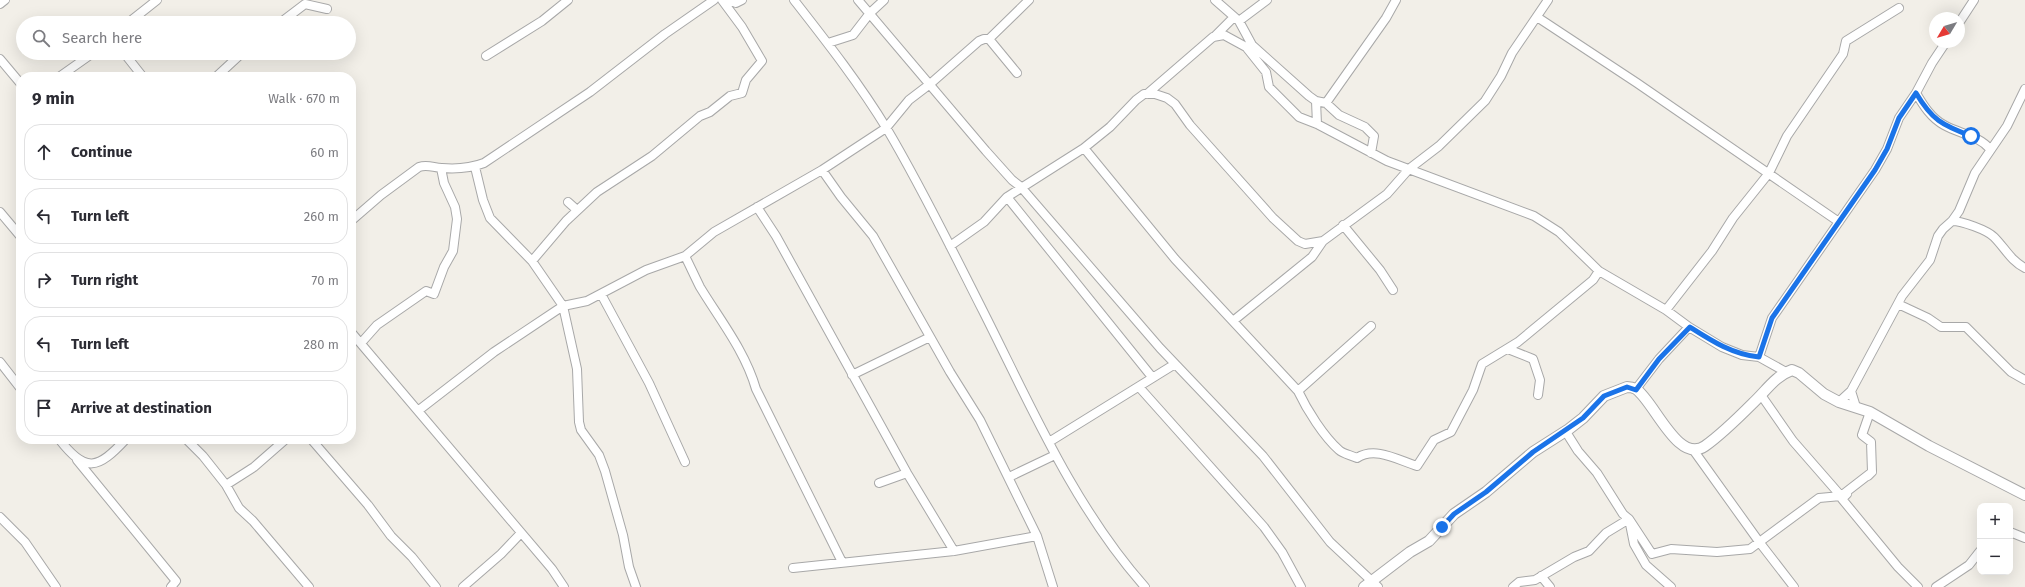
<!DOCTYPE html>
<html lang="en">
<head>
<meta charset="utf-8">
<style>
  body { margin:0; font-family:"Fira Sans",sans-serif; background:#f2f2f3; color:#2b2b33 }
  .controls { position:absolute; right:12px; bottom:12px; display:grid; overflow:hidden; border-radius:8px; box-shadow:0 4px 16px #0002 }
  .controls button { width:36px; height:36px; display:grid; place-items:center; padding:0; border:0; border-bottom:1px solid #e1e1e2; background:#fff; color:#2b2b33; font:20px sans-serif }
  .compass { position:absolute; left:1929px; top:12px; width:36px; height:36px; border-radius:50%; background:#fff; box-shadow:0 4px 16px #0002; rotate:232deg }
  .stop { position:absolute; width:12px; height:12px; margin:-9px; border:3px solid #1a73e8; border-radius:50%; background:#fff }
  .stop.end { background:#1a73e8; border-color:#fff; box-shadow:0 1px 4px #0008 }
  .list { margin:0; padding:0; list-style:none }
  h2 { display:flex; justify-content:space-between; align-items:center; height:52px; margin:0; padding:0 16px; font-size:17px }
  h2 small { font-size:13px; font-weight:400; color:#7c7c81 }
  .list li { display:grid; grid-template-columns:26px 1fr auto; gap:12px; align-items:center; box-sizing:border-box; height:56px; margin:0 8px 8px; padding:0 8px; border:1px solid #e1e1e2; border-radius:16px }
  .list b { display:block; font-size:15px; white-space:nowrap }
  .list em { font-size:13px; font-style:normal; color:#7c7c81 }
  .icon { flex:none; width:22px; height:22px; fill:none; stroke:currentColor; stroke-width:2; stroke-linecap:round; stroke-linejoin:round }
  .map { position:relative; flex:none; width:2025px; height:587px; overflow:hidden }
  .search { position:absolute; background:#fff; box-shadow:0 4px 16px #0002; left:16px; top:16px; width:340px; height:44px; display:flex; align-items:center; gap:10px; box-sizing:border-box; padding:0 14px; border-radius:22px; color:#7c7c81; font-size:15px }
  .panel { position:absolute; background:#fff; box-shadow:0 4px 16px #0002; left:16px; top:72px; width:340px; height:372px; border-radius:16px }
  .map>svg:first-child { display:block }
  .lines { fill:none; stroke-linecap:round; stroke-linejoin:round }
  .minor-casing { stroke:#a8a8a8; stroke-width:10 }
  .tertiary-casing { stroke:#a8a8a8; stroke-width:12 }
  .minor { stroke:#fff; stroke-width:8 }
  .tertiary { stroke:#fff; stroke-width:10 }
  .route { stroke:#1a73e8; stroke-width:5 }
</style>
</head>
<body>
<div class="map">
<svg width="2025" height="587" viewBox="0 0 2025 587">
  <rect width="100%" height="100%" fill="#f2efe8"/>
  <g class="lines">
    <!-- minor casing -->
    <g class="minor-casing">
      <path id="minor" d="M729,0l7,3 6,-3
        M794,0c32,41 65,83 93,129 35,59 65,121 96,182 48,95 91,196 162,276
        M858,0l128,151 26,29 9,7 139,161 103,108 67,86 48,45
        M1215,0l24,21 13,24 57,51 7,5 10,2 13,12 26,12 9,9 -3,17
        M0,4l5,-4
        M1537,17l100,66 202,139
        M1239,21l28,-21
        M128,23l29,-23
        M280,23l25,-19 22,5
        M1959,23l15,-23
        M1214,37l19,-19
        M989,39l40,-39
        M828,43l25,-8 17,-22 14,-13
        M124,53l19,24
        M486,56l56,-35 26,-21
        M0,59l21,25
        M59,77l34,-24
        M216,77l26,-24
        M1916,93c7,12 15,25 28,32 16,9 34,10 46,24
        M1147,94l66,-57 11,-2 22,12 20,25 3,15 30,30 18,7 70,37 147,55 25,16 40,39 67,39 23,17 33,20 20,8 17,2 27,15
        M1316,101l1,23
        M1326,103l60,-85 10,-18
        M1084,148l91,111 123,132c9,19 26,46 41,59 4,4 12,5 18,8 18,-12 41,2 60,8l17,-26 17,-8 22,-42 9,-26 36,-22 75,-62 6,-9
        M475,167l8,33 7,18 42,43 31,45 14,63 2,53 2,8 18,25 6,16 18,64 6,32 7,20
        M1007,197l145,180
        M568,202l9,8
        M757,207l19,29 131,237 47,78
        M0,212l21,25
        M351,221l30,-26 38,-28c9,-3 15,1 23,1 13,1 29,0 42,-5l106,-71 75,-58 49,-34
        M1952,221c10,0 35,9 42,16 11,11 17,24 31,31
        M1343,225l37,45 13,20
        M950,246l34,-24 23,-25 77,-49 26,-21 26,-27 8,-6h11l12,4 8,6 15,21 83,93 25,23 7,3 18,-3
        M685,256c5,10 10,21 15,31 20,33 45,64 56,102l86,173
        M532,261l34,-40 31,-29 55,-36 48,-40 10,-4 20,-16 12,-3 4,-13 16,-19 -20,-34 -20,-27
        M601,294l48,89 36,79
        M1898,304l30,14 13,9h25l45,45 14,8
        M1666,310l46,-59 21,-33 36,-45 18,-37 56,-82 3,-13 53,-33
        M1233,321l79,-64 11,-16 64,-47 22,-25 30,-23 46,-45 16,-25 11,-23 36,-53
        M351,332l201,237 12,18
        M361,343l16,-18 49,-34 8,3 10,-27 9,-16 4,-32 -2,-12 -11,-24 -3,-15
        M1508,349l25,10 7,21 -2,15
        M1759,357l13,-39 103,-148 12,-21 12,-31 17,-25 16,-30 14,-21
        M0,362l21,27
        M852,375l78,-38
        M1139,387l125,140 18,25 19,35
        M1636,389l23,-30 30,-32
        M1298,391l73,-65
        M1851,391l5,16
        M1761,395l32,46 48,55
        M1839,402l12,-11 51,-95 28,-36 8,-24 5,-7 9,-8 7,-10 16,-38 32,-47 18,-37
        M419,410l75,-58 69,-46 24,-5 59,-31 39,-14 29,-24 108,-62 64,-42 23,-28 21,-16 49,-43 5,-2h5l28,34
        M1566,432l12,19 19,22 26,41 6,5 5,25 12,21 25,22
        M59,439c27,35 39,30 67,0
        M186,439l17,17 23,29 13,23 14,13 56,66
        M311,439l57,66 23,31 21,21 24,30
        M1049,442l126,-78
        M1694,451l66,92 34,44
        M77,460l99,121 -5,6
        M1868,476l4,-4 -1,-30 -9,-7 8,-23
        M1009,477l46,-22
        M879,483l28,-10
        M226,485l28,-18 32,-28
        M1847,494l-5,5 56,68 20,20
        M0,517l25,25 31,45
        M2010,532l15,6
        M1037,536l16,51
        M793,568l161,-17 83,-15 -57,-116 -30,-48 -77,-136 -32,-39 -19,-27
        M1541,576l9,11
        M463,587l38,-33 20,-21
        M1513,587l6,-5 16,-2 39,-23 15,-6 17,-18 23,-14 23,35 19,-5 46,3 33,-3 69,-51 22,-2 31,-24
        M1936,587l33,-22 11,-14"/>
    </g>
    <!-- tertiary casing -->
    <g class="tertiary-casing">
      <path id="tertiary" d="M1364,587l46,-35 19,-11 25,-27 32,-22 47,-40 36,-23 14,-11 21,-22 23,-9c3,0 7,1 9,2 18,12 42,76 69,57 17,-12 33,-28 48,-43 13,-12 22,-27 39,-33l7,3 25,21 15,8 31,10 59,34 96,49"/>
    </g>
    <!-- minor -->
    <use href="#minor" class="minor"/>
    <!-- tertiary -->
    <use href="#tertiary" class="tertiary"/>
  </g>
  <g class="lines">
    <!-- route -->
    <path class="route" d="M1442,527l12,-13 32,-22 47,-40 50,-34 21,-22 23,-9 9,3 23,-31 31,-32c22,14 42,27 69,30l13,-39 103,-148 12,-21 12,-31 17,-25c16,27 26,32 55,43"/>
  </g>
</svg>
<div class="controls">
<button>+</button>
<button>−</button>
</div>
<svg class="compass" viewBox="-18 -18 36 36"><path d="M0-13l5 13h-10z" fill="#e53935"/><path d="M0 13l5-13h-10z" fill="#7c7c81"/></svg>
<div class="stop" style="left:1971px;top:136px"></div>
<div class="stop end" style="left:1442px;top:527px"></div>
<div class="search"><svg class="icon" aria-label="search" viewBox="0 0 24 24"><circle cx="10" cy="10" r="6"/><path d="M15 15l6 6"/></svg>Search here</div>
<section class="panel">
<h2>9 min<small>Walk · 670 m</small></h2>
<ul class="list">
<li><svg class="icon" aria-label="ahead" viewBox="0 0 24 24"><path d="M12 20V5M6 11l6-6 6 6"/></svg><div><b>Continue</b></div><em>60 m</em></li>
<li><svg class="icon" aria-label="left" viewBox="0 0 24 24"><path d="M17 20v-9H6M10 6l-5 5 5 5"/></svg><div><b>Turn left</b></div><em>260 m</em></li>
<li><svg class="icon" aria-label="right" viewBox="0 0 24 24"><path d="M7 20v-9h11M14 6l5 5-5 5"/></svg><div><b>Turn right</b></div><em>70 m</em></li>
<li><svg class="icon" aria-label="left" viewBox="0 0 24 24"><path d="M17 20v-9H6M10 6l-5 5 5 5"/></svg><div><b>Turn left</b></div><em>280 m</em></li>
<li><svg class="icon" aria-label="arrive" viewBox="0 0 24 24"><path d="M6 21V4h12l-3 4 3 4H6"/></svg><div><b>Arrive at destination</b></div></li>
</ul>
</section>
</div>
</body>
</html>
